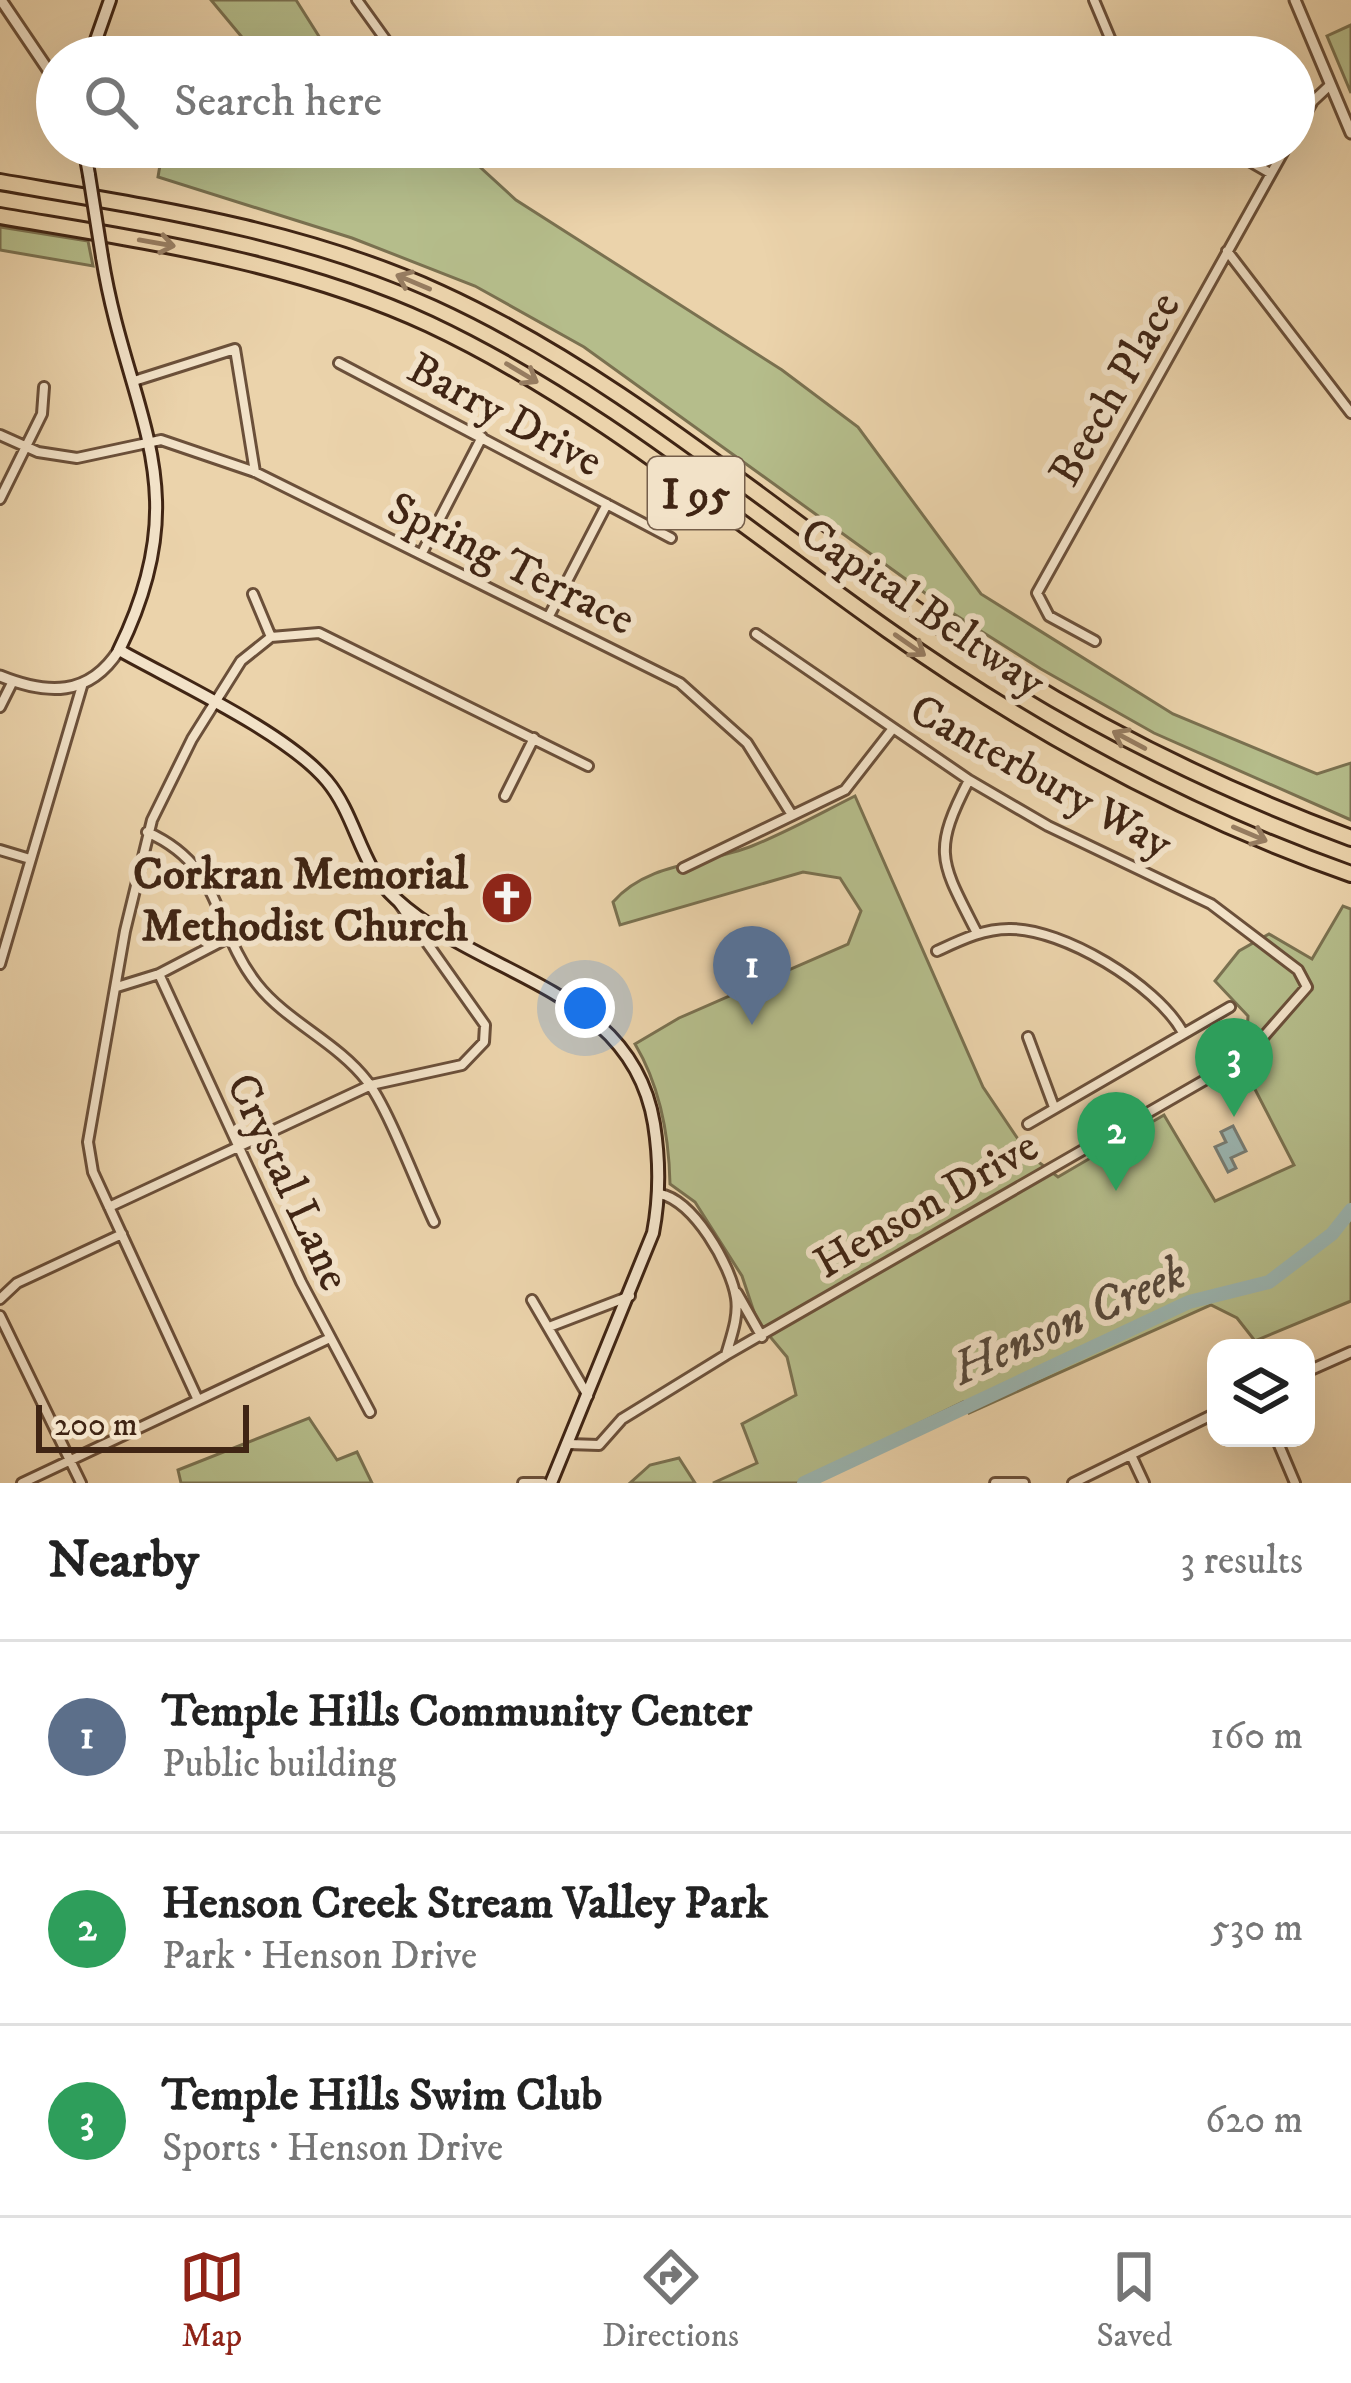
<!DOCTYPE html>
<html lang="en">
<head>
<meta charset="utf-8">
<style>
  body { margin:0; font-family:"IM FELL DW Pica",serif; background:#f2f2f2; color:#222 }
  .controls { position:absolute; right:36px; bottom:36px; display:grid; overflow:hidden; border-radius:24px; box-shadow:0 12px 48px #0002 }
  .controls button { width:108px; height:108px; display:grid; place-items:center; padding:0; border:0; border-bottom:3px solid #e0e0e0; background:#fff; color:#222; font:60px sans-serif }
  .scale { position:absolute; left:36px; bottom:30px; width:213px; box-sizing:border-box; padding-left:12px; border:6px solid #402514; border-top:0; font-size:33px; line-height:42px; white-space:nowrap; color:#402514; -webkit-text-stroke:9px #f2e2c8; paint-order:stroke }
  .you { position:absolute; left:585px; top:1008px; width:42px; height:42px; margin:-30px; border:9px solid #fff; border-radius:50%; background:#1a73e8; box-shadow:0 0 0 18px #1a73e833 }
  .badge { display:grid; place-items:center; width:78px; height:78px; border-radius:50%; background:#8f2418; color:#fff; font-size:39px; font-weight:700 }
  .pin { position:absolute; translate:-50% -99px; filter:drop-shadow(0 3px 6px #0008) }
  .pin::after { content:''; position:absolute; top:63px; width:42px; height:36px; background:inherit; clip-path:polygon(0 0,100% 0,50% 100%) }
  .list { margin:0; padding:0; list-style:none }
  h2 { display:flex; justify-content:space-between; align-items:center; height:156px; margin:0; padding:0 48px; font-size:51px }
  h2 small { font-size:39px; font-weight:400; color:#767676 }
  .list li { display:grid; grid-template-columns:78px 1fr auto; gap:36px; align-items:center; box-sizing:border-box; height:192px; padding:0 48px; border-top:3px solid #e0e0e0 }
  .list b { display:block; font-size:45px; white-space:nowrap }
  .list p { margin:0; font-size:39px; white-space:nowrap; color:#767676 }
  .list em { font-size:39px; font-style:normal; color:#767676 }
  .icon { flex:none; width:66px; height:66px; fill:none; stroke:currentColor; stroke-width:2; stroke-linecap:round; stroke-linejoin:round }
  .map { position:relative; flex:none; width:1351px; height:1483px; overflow:hidden }
  .search { position:absolute; background:#fff; box-shadow:0 12px 48px #0002; left:36px; right:36px; top:36px; height:132px; display:flex; align-items:center; gap:30px; box-sizing:border-box; padding:0 42px; border-radius:66px; color:#767676; font-size:45px }
  .sheet { height:732px; background:#fff }
  nav { display:flex; justify-content:space-around; align-items:center; box-sizing:border-box; height:168px; border-top:3px solid #e0e0e0; background:#fff; font-size:33px; color:#767676 }
  nav a { display:grid; justify-items:center; gap:6px }
  nav .on { color:#8f2418 }
  .map>svg:first-child { display:block }
  .green { fill:#b5bd8b; stroke:#7a7150; stroke-width:3 }
  .water { fill:#9bb6b2; stroke:#777c73; stroke-width:3 }
  .lines { fill:none; stroke-linecap:round; stroke-linejoin:round }
  .river { stroke:#9bb6b2; stroke-width:14 }
  .minor-casing { stroke:#6b503a; stroke-width:14 }
  .tertiary-casing { stroke:#6b503a; stroke-width:15 }
  .secondary-casing { stroke:#402514; stroke-width:16 }
  .motorway-casing { stroke:#402514; stroke-width:20 }
  .minor { stroke:#f2e2c8; stroke-width:8 }
  .tertiary { stroke:#f2e2c8; stroke-width:9 }
  .secondary { stroke:#f2e2c8; stroke-width:10 }
  .motorway { stroke:#ebd3ab; stroke-width:14 }
  .secondary-bridge-casing { stroke:#402514; stroke-width:16; stroke-linecap:butt }
  .secondary-bridge { stroke:#f2e2c8; stroke-width:10 }
  .oneway { stroke:#967c60 }
  .labels { text-anchor:middle; stroke-width:12; stroke-linejoin:round; paint-order:stroke }
  .shield { fill:#f2e2c8; stroke:#755e4a; stroke-width:3 }
  .shield-label { font-size:42px; font-weight:bold; fill:#402514 }
  .street-label { font-size:45px; fill:#402514; stroke:#f2e2c8 }
  .poi-label { font-size:45px; font-weight:bold; fill:#402514; stroke:#f2e2c8; text-anchor:end }
  .water-label { font-size:48px; font-style:italic; fill:#57493c; stroke:#f2e2c8 }
</style>
</head>
<body>
<div class="map">
<svg width="1351" height="1483" viewBox="0 0 1351 1483">
  <rect width="100%" height="100%" fill="#ebd3ab"/>
  <filter id="stains"><feTurbulence type="fractalNoise" baseFrequency=".00167" numOctaves="4"/><feColorMatrix values="0 0 0 0 .2 0 0 0 0 .09 0 0 0 0 .02 0 0 0 .5 -.17"/></filter>
  <radialGradient id="worn" r=".72"><stop offset=".6" stop-color="#630" stop-opacity="0"/><stop offset="1" stop-color="#630" stop-opacity=".3"/></radialGradient>
  <!-- green -->
  <path class="green" d="M211,0h85l36,57h-82l-4,-15z
    M1351,25v68l-24,-57z
    M163,147h295l58,53 266,170 76,57 123,167 192,120 144,60 34,-11v57l-197,-87 -113,-64 -87,-55 -370,-267 -109,-61 -123,-48 -194,-61z
    M0,227l88,14 5,25 -93,-16z
    M855,796l128,291 45,67 30,23 106,-62 51,86 79,-36 -49,-95 -6,-29 8,-8 1,-17 -33,-35 24,-30 30,-17 43,25 31,-53 8,3v392l-96,40 -18,-23 -26,-13 -242,108 -6,-11 -166,81h-84l44,-20 -15,-39 54,-29 -9,-38 -30,-36 -15,-45 -47,-74 -25,-18c-1,-48 -10,-98 -35,-140l44,-26 169,-74 13,-33 -21,-33 -37,-6 -183,53 -7,-23c34,-40 94,-38 139,-56 35,-14 69,-33 103,-50z
    M309,1418l28,42 20,-8 15,31h-191l-3,-13z
    M679,1458l16,25h-65l20,-18z"/>
  <!-- water -->
  <path class="water" d="M1233,1126l13,25 -15,7 5,10 -8,4 -13,-25 11,-5 -5,-10z"/>
  <g class="lines">
    <!-- river -->
    <path class="river" d="M804,1483l385,-181 80,-20 63,-48 19,-24"/>
    <!-- minor casing -->
    <g class="minor-casing">
      <path id="minor" d="M357,0l41,57
        M1094,0l24,57
        M1294,133l19,-32 16,-15
        M1225,147l45,26
        M1227,251l124,162
        M339,363l332,175
        M134,381l101,-32 20,123
        M0,435l38,17 39,6 84,-18 94,32 425,211 67,60 45,72
        M0,499l42,-85 2,-27
        M422,553l60,-116
        M253,594l18,43
        M549,616l58,-112
        M1095,641l-46,-25 -12,-23 249,-446
        M0,707l13,-26
        M969,780c-38,73 -28,82 8,153
        M505,796l29,-58
        M147,832c78,35 65,95 110,152 30,38 80,58 110,97 21,27 50,105 67,141
        M0,850l30,9
        M683,868l162,-78 46,-59
        M937,951c24,-11 46,-22 72,-22 54,-1 147,56 173,102
        M0,964l82,-278
        M159,974l142,308 69,130
        M117,987l42,-13 71,-37
        M1028,1037l26,70
        M1028,1124l202,-117
        M109,1207l262,-122 91,-20 22,-23 1,-17 -87,-123
        M737,1293l25,44
        M0,1299l17,-16 105,-49
        M532,1300l56,96
        M0,1316l81,167
        M549,1327l81,-31
        M726,1355l498,-286 27,-18 56,-64 -9,-17 -87,-66 -163,-78 -79,-46 -213,-146
        M1306,1372l45,-20
        M198,1400l-105,-228 -5,-30 37,-211 27,-111 40,-81 49,-78 30,-24 48,-4 269,133
        M1276,1438l19,45
        M568,1444l31,1 23,-26 104,-64c5,-18 13,-38 10,-57 -5,-33 -43,-98 -76,-104
        M1131,1455l13,28
        M22,1483l308,-145
        M523,1483h20
        M995,1483h29
        M1073,1483l143,-70"/>
    </g>
    <!-- tertiary casing -->
    <g class="tertiary-casing">
      <path id="tertiary" d="M1,0l54,80
        M1295,0l56,133
        M0,676c47,19 89,21 119,-26"/>
    </g>
    <!-- secondary casing -->
    <g class="secondary-casing">
      <path id="secondary" d="M90,57l20,-57
        M53,76l4,13
        M84,147l5,28
        M102,257c25,157 98,228 17,393 57,32 168,83 208,131 30,36 33,86 69,118 87,80 236,89 258,225 6,38 6,72 -1,109l-102,250"/>
    </g>
    <!-- motorway casing -->
    <g class="motorway-casing">
      <path id="motorway" d="M0,182c151,26 300,47 440,111 184,84 340,225 507,338 126,86 262,154 404,207
        M0,216c146,25 293,45 429,108 166,78 310,201 459,306 142,101 298,186 463,244"/>
    </g>
    <!-- minor -->
    <use href="#minor" class="minor"/>
    <!-- tertiary -->
    <use href="#tertiary" class="tertiary"/>
    <!-- secondary -->
    <use href="#secondary" class="secondary"/>
    <!-- motorway -->
    <use href="#motorway" class="motorway"/>
    <!-- secondary-bridge casing -->
    <g class="secondary-bridge-casing">
      <path id="secondary-bridge" d="M89,175l13,82"/>
    </g>
    <!-- secondary-bridge -->
    <use href="#secondary-bridge" class="secondary-bridge"/>
  </g>
  <!-- one-way arrows -->
  <defs><path id="oneway-shaft" d="M-6 0H5M1.5-3L5.5 0L1.5 3" fill="none" stroke-width="1.6" stroke-linecap="round" stroke-linejoin="round" transform="scale(3)"/></defs>
  <g class="oneway">
    <use href="#oneway-shaft" transform="translate(157 243) rotate(10)"/>
    <use href="#oneway-shaft" transform="translate(413 282) rotate(-157)"/>
    <use href="#oneway-shaft" transform="translate(522 373) rotate(31)"/>
    <use href="#oneway-shaft" transform="translate(910 645) rotate(35)"/>
    <use href="#oneway-shaft" transform="translate(1129 740) rotate(-152)"/>
    <use href="#oneway-shaft" transform="translate(1250 834) rotate(23)"/>
  </g>
  <!-- icons -->
  <defs>
    <g id="church-disc" transform="scale(2.7)"><circle r="9.5" fill="#8f2418" stroke="#f2e2c8"/><path d="M-1.2-6h2.4v3.5h3.3v2.4h-3.3V6h-2.4V-.1h-3.3v-2.4h3.3Z" fill="#fff"/></g>
  </defs>
  <g fill-rule="evenodd">
    <use href="#church-disc" x="507" y="898"/>
  </g>
  <g class="labels">
    <!-- shield labels -->
    <rect class="shield" x="648" y="457" width="96" height="72" rx="9"/>
    <g class="shield-label">
      <text x="696" y="508">I 95</text>
    </g>
    <!-- street labels -->
    <g class="street-label">
      <text transform="translate(1113 388) rotate(-60)" y="16">Beech Place</text>
      <text transform="translate(506 413) rotate(28)" y="16">Barry Drive</text>
      <text transform="translate(512 562) rotate(26)" y="16">Spring Terrace</text>
      <text transform="translate(924 606) rotate(34)" y="16">Capital Beltway</text>
      <text transform="translate(1042 775) rotate(29)" y="16">Canterbury Way</text>
      <text transform="translate(290 1181) rotate(65)" y="16">Crystal Lane</text>
      <text transform="translate(925 1203) rotate(-30)" y="16">Henson Drive</text>
    </g>
    <!-- poi labels -->
    <g class="poi-label">
      <text x="468" y="888">Corkran Memorial<tspan x="468" dy="52">Methodist Church</tspan></text>
    </g>
    <!-- water labels -->
    <g class="water-label">
      <text transform="translate(1068 1319) rotate(-24)" y="17">Henson Creek</text>
    </g>
  </g>
  <rect width="100%" height="100%" filter="url(#stains)"/>
  <rect width="100%" height="100%" fill="url(#worn)"/>
</svg>
<div class="controls">
<button><svg class="icon" aria-label="layers" viewBox="0 0 24 24"><path d="M12 4l9 5-9 5-9-5zM3 14l9 5 9-5"/></svg></button>
</div>
<div class="scale">200 m</div>
<div class="you"></div>
<div class="pin badge" style="left:752px;top:1025px;background:#5c6f8a">1</div>
<div class="pin badge" style="left:1116px;top:1191px;background:#2e9e5b">2</div>
<div class="pin badge" style="left:1234px;top:1117px;background:#2e9e5b">3</div>
<div class="search"><svg class="icon" aria-label="search" viewBox="0 0 24 24"><circle cx="10" cy="10" r="6"/><path d="M15 15l6 6"/></svg>Search here</div>
</div>
<section class="sheet">
<h2>Nearby<small>3 results</small></h2>
<ul class="list">
<li><span class="badge" style="background:#5c6f8a">1</span><div><b>Temple Hills Community Center</b><p>Public building</p></div><em>160 m</em></li>
<li><span class="badge" style="background:#2e9e5b">2</span><div><b>Henson Creek Stream Valley Park</b><p>Park · Henson Drive</p></div><em>530 m</em></li>
<li><span class="badge" style="background:#2e9e5b">3</span><div><b>Temple Hills Swim Club</b><p>Sports · Henson Drive</p></div><em>620 m</em></li>
</ul>
</section>
<nav>
<a class="on"><svg class="icon" aria-label="map" viewBox="0 0 24 24"><path d="M3 6l6-2 6 2 6-2v14l-6 2-6-2-6 2zM9 4v14M15 6v14"/></svg>Map</a>
<a><svg class="icon" aria-label="directions" viewBox="0 0 24 24"><path d="M12 3l9 9-9 9-9-9zM9 14v-3h6M13 9l2 2-2 2"/></svg>Directions</a>
<a><svg class="icon" aria-label="saved" viewBox="0 0 24 24"><path d="M7 4h10v16l-5-4-5 4z"/></svg>Saved</a>
</nav>
</body>
</html>
